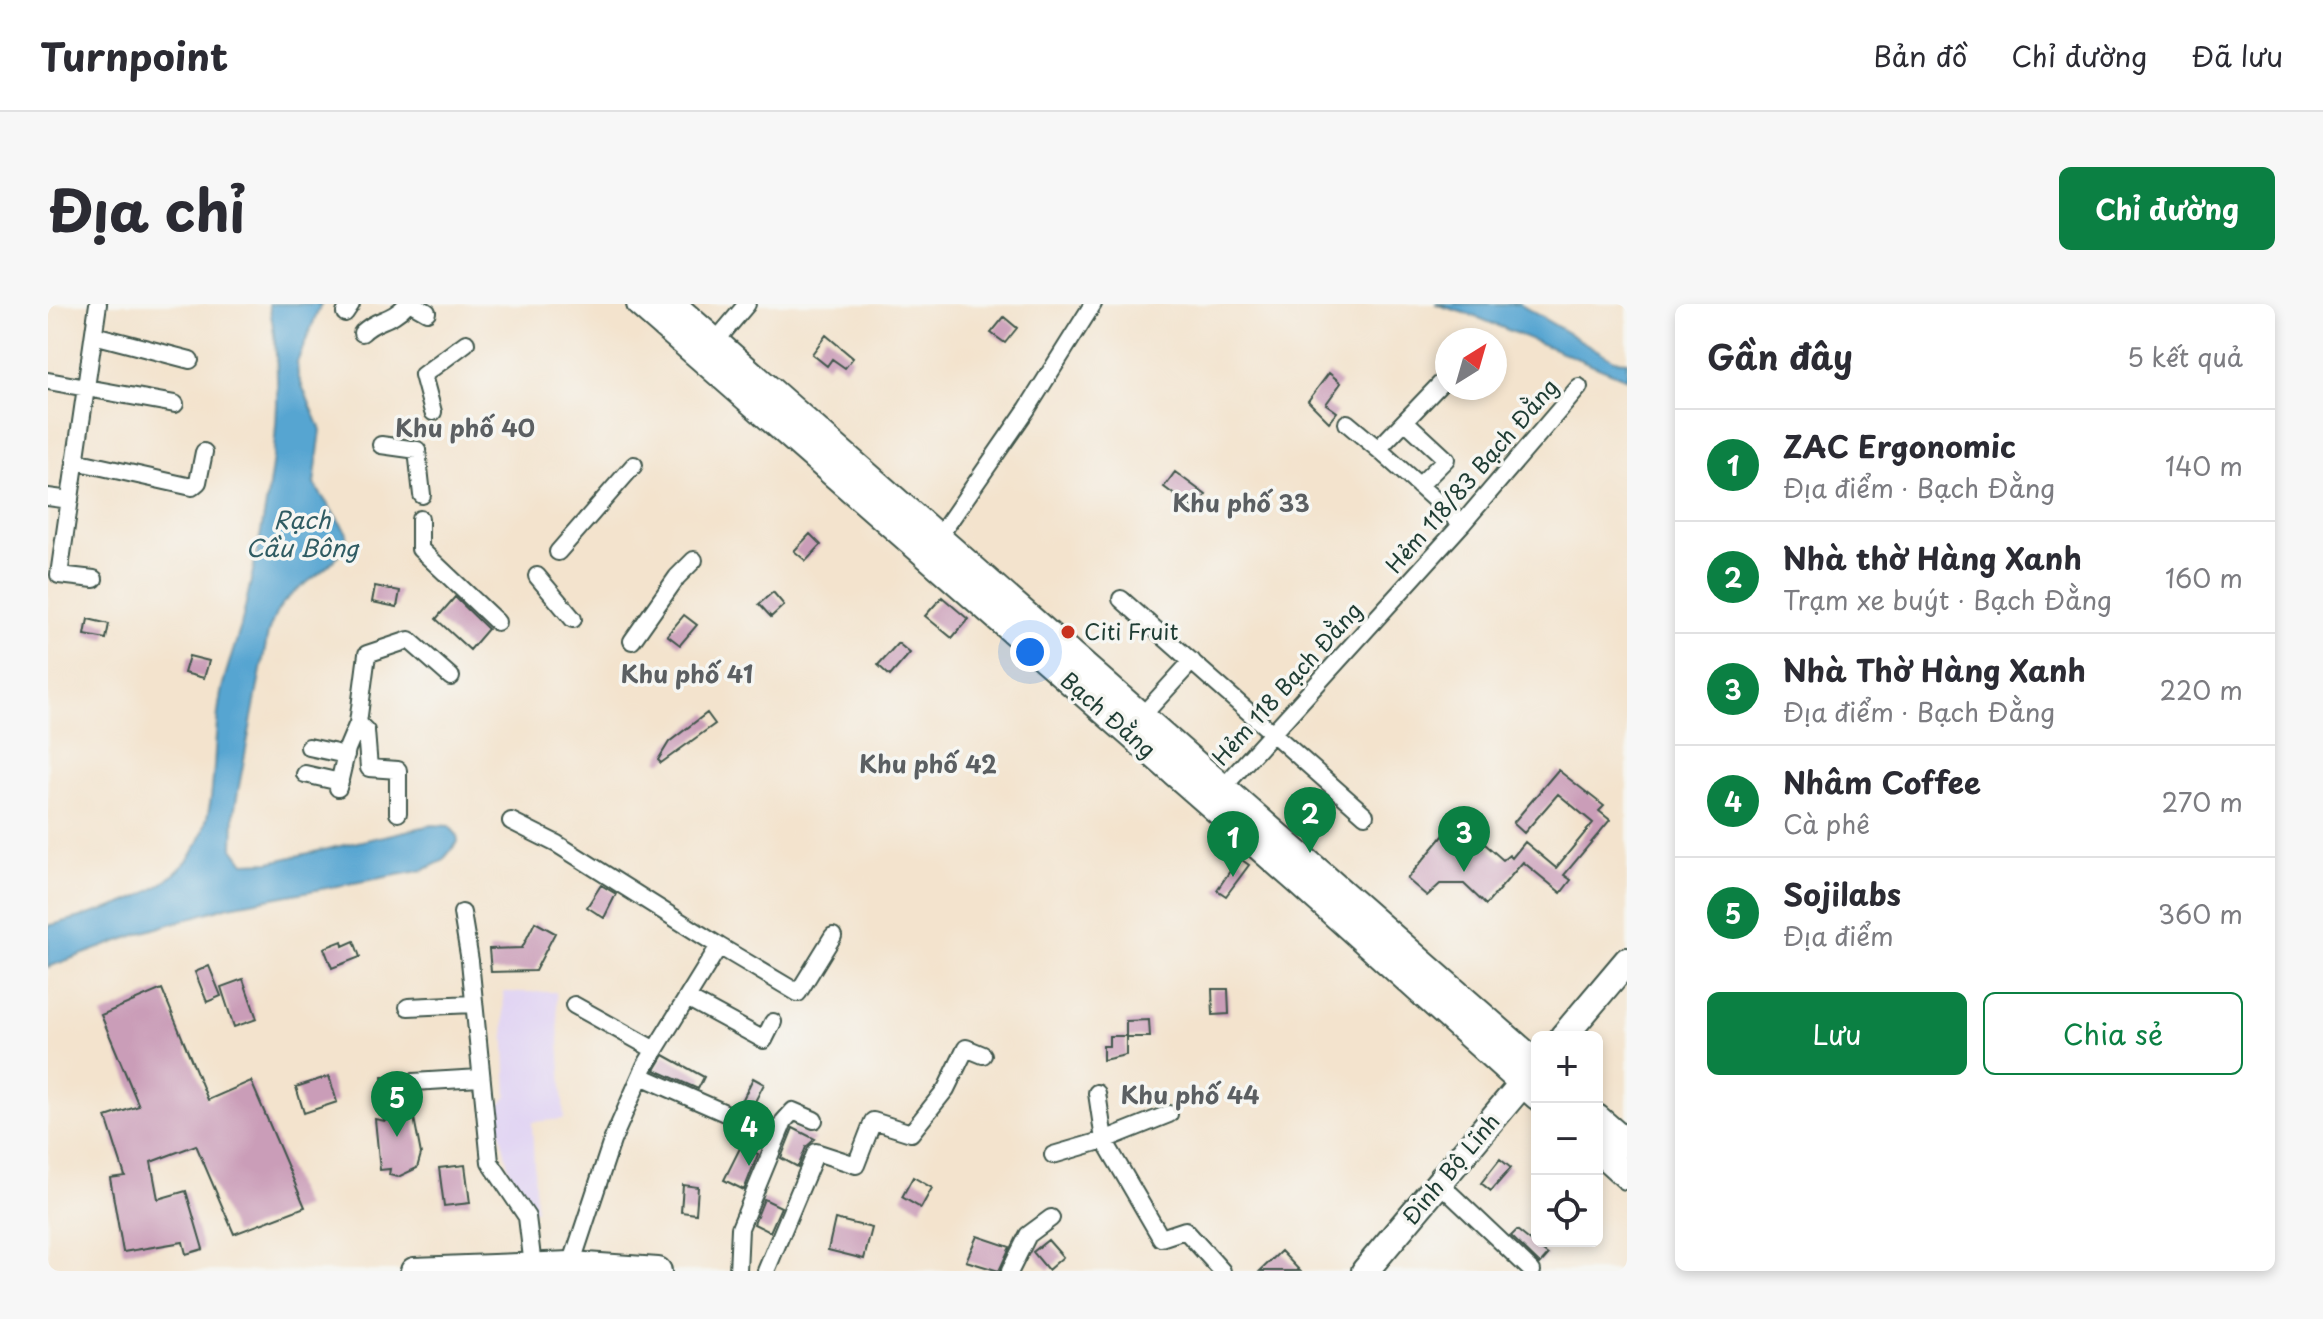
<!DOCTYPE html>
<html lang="vi">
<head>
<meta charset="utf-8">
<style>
  body { margin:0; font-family:"Playpen Sans",sans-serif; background:#f7f7f7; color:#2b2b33 }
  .controls { position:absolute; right:24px; bottom:24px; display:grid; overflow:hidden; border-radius:12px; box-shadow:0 4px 12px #0003 }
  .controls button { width:72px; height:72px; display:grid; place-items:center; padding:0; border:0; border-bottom:2px solid #e1e1e2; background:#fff; color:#2b2b33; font:40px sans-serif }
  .compass { position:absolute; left:1387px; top:24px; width:72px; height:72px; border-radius:50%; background:#fff; box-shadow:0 4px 12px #0003; rotate:37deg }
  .you { position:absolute; left:982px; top:348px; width:28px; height:28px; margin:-20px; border:6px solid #fff; border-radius:50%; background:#1a73e8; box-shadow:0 0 0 12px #1a73e833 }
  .badge { display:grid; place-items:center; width:52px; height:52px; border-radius:50%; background:#0b8043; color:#fff; font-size:26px; font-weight:700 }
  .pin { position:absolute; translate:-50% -66px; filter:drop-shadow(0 2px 4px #0008) }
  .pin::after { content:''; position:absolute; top:42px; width:28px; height:24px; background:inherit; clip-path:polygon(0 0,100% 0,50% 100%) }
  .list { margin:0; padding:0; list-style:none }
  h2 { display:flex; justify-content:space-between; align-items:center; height:104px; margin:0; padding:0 32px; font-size:34px }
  h2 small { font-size:26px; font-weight:400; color:#7c7c81 }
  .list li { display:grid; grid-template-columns:52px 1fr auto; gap:24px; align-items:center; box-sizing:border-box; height:112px; padding:0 32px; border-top:2px solid #e1e1e2 }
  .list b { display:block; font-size:30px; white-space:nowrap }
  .list p { margin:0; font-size:26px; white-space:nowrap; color:#7c7c81 }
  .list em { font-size:26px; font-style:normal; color:#7c7c81 }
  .actions { display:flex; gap:16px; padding:24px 32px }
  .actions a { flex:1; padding:18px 0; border:2px solid #0b8043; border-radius:12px; text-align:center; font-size:28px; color:#0b8043 }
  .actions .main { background:#0b8043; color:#fff }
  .icon { flex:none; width:44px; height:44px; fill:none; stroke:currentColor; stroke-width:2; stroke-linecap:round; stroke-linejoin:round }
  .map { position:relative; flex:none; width:1579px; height:967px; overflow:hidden; border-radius:12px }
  header { display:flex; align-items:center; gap:48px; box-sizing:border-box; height:112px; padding:0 40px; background:#fff; border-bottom:2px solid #e1e1e2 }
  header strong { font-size:38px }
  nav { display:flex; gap:44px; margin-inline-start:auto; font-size:28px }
  .intro { display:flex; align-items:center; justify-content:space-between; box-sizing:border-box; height:192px; padding:0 48px }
  h1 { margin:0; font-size:56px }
  .button { padding:20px 36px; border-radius:12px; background:#0b8043; color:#fff; font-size:28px; font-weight:700 }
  main { display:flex; gap:48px; padding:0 48px }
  aside { flex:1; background:#fff; border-radius:12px; box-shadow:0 4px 12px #0003 }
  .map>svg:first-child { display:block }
  .built { fill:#e1d4f3 }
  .water { fill:#57a5d1; stroke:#3b7182; stroke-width:2 }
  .building { fill:#ca9db8 }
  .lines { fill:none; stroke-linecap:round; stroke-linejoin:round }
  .minor-casing { stroke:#3f564b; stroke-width:20 }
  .primary-casing { stroke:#3f564b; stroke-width:30 }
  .minor { stroke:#fff; stroke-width:16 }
  .primary { stroke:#fff; stroke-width:26 }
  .poi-dot { fill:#c8321e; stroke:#f6f6f2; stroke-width:3 }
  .labels { text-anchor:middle; stroke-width:7; stroke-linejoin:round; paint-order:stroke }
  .street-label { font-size:22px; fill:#1f3d34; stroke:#f6f6f2 }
  .poi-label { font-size:22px; fill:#1f3d34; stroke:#f6f6f2; text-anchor:start }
  .neighbourhood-label { font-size:24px; font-weight:bold; fill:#5b5f62; stroke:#f6f6f2 }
  .water-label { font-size:24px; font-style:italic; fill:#305c63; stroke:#f6f6f2 }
</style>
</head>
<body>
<header>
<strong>Turnpoint</strong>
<nav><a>Bản đồ</a><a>Chỉ đường</a><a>Đã lưu</a></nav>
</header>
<div class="intro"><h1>Địa chỉ</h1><a class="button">Chỉ đường</a></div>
<main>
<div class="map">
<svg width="1579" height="967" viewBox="0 0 1579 967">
  <rect width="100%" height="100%" fill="#f6f6f2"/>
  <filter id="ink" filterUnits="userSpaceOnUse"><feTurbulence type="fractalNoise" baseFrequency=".0125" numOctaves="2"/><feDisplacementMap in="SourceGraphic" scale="16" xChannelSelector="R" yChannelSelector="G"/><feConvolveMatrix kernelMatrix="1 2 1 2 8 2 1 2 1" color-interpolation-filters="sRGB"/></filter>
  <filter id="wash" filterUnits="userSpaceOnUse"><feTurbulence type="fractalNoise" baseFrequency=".006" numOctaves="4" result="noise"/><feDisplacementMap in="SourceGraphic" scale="32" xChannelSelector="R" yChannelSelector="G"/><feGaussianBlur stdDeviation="1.8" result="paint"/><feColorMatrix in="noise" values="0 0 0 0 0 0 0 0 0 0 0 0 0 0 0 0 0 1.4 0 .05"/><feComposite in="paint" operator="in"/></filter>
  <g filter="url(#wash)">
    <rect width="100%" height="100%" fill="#f3e3cd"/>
    <!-- built -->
    <path class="built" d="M455,688h53l8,127 -32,3 4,88 -7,-1 -20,-39 -14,-60 12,-14z"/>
    <!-- water -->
    <path class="water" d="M221,0h52l-24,58 1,14 23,54 -7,54 33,49c-4,32 -39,45 -60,66 -10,9 -14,21 -19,34l-34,180 -1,35 11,15 26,-1 162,-37 17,1 8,9 1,7 -16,19 -18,9 -195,36 -85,26 -96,35v-41c50,-14 113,-26 144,-72 28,-43 19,-106 28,-155 4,-28 17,-54 23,-82 22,-101 48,-210 26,-313z
      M1387,0h84l95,56 13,1v18l-153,-63z"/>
    <g id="blocks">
      <!-- building -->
      <path class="building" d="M956,13l13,11 -12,15 -14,-10z
        M778,31l27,23 -8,10 -13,-9 -5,7 -15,-12z
        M1281,69l12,10 -15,21 11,8 -8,10 -21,-21z
        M1127,168l31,23 -11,15 -31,-23z
        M762,230l11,11 -15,16 -12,-10z
        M327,282l25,5 -3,16 -25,-5z
        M725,288l11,13 -13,12 -12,-13z
        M407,293l33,32 -18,21 -34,-31z
        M894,293l26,22 -16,19 -27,-22z
        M636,311l13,10 -17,20 -13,-10z
        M40,315l21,5 -3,15 -21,-4z
        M850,339l12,10 -20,23 -12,-11z
        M141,352l20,5 -5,17 -20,-5z
        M659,409l8,11 -54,39 -3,-3 11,-18z
        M1510,466l46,36 -5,5 11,9 -46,55 7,5 -10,13 -38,-31 -37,43 -22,-21h-24l-13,12 -20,-17 42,-50 20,17 8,-9 26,23 6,-5 3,3 13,-16 31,26 37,-45 -35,-29 -34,39 -11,-10z
        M1191,554l10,7 -23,31 -9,-6z
        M553,581l15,9 -12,24 -17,-11z
        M487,618l20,11 -20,38 -44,1 -2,-23 33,-1z
        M294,637l1,5 11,-5 6,16 -28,11 -8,-20z
        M161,662l12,30 -14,6 -12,-30z
        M195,675l14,40 -23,8 -13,-40z
        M114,685l46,111 43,-19 54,126 -71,27 -38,-89 -45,17 7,37 28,-8 17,58 -17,5 -3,-12 -60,10 -13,-74 15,-2 -19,-59 33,-11 -38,-91z
        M1164,685h16l1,25 -16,1z
        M1101,716l1,17h-24v18l-23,5v-14h6v-10h17v-15z
        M616,751l40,22 -6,12 -43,-19z
        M281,772l8,26 -33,11 -8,-26z
        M356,772l-2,7 7,9 12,62 -4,14 -19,9 -9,-2 1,-6 -10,1 -5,-51 10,2 -3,-44z
        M705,774l11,6 -21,41 -10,-5z
        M745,824l22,11 -9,8 -8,20 -17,-9z
        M693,842l17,8 -14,36 -20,-10z
        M1452,855l11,9 -20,23 -10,-8z
        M417,861l5,38 -26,3 -5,-38z
        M865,873l19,11 -11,20 -19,-11z
        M635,881l15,2 -2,27 -15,-2z
        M716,895l17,8 -11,25 -16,-8z
        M787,915l37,9 -8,31 -36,-9z
        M1469,926l31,25 -8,9 -29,-28z
        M929,932l33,11 -11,24 -33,-10z
        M1000,936l15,17 -15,13 -15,-18z
        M1233,947l19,20h-40z"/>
    </g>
  </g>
  <g filter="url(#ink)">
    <use href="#blocks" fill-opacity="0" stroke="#3f564b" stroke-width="2"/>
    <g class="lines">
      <!-- minor casing -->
      <g class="minor-casing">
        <path id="minor" d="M365,0l14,8
          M297,9l6,-9
          M314,29c16,-16 28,-10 45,-29
          M46,31l96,25
          M667,38l32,-38
          M1399,73l-69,72 84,75
          M0,77l127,23
          M385,108l-10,-37 43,-32
          M1357,117l41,38 -27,27
          M1299,119l31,26
          M333,141l36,5 5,45
          M27,157l117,26 6,-5 6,-30
          M0,193l22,3
          M372,215v30l77,73
          M890,234l89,-129 66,-105
          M510,248l76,-87
          M489,272l36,43
          M46,275l-35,-4 39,-271
          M1073,295l244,216
          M584,337l45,-64 17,-17
          M1093,413l51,-56
          M310,419l8,8 3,37 29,2v43
          M261,443l37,8
          M257,470l35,8
          M290,484l9,-39 11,-26 9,-69 42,-14 42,37
          M1170,489l244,-269 117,-137
          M463,517l46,23 162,102
          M414,609l8,48 20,201 37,55 6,49
          M639,694l77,42 9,-18
          M526,701l81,45
          M360,703l65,-3
          M593,772l84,37
          M365,778l67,-4
          M1049,789l7,47 57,98 24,-8 37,41
          M1005,851l51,-15 65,-26
          M1391,879l93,88
          M523,961l41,-124 33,-75 74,-120 79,47 35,-57
          M690,967l2,-43 44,-107 9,-10 21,9
          M718,967l50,-119 40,13 17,-44 38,12 35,-44 20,-41 17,7
          M962,967l18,-36 23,-17"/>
      </g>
      <!-- primary casing -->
      <g class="primary-casing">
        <path id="primary" d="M592,0l657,576 240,216
          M624,0l865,760
          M1515,733l64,-76
          M1549,814l30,26
          M1549,845l30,27
          M366,967l157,-6 87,6
          M1317,967l167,-199"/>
      </g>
      <!-- minor -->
      <use href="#minor" class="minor"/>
      <!-- primary -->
      <use href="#primary" class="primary"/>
    </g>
  </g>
  <!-- markers -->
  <circle class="poi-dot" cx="1020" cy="328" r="8"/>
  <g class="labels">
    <!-- street labels -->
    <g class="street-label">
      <text transform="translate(1424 172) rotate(-49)" y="8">Hẻm 118/83 Bạch Đằng</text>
      <text transform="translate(1239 380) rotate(-48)" y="8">Hẻm 118 Bạch Đằng</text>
      <text transform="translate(1060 411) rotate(41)" y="8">Bạch Đằng</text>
      <text transform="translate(1403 865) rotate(-50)" y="8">Đinh Bộ Lĩnh</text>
    </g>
    <!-- poi labels -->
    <g class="poi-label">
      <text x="1036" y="336">Citi Fruit</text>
    </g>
    <!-- neighbourhood labels -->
    <g class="neighbourhood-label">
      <text x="417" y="133">Khu phố 40</text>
      <text x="1193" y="208">Khu phố 33</text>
      <text x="639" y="379">Khu phố 41</text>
      <text x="880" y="469">Khu phố 42</text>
      <text x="1142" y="800">Khu phố 44</text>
    </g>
    <!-- water labels -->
    <g class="water-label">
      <text x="254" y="225">Rạch<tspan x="254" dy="28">Cầu Bông</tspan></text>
    </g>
  </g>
</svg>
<div class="controls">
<button>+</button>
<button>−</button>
<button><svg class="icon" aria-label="locate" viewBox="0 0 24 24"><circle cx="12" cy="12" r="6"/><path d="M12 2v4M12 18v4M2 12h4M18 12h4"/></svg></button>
</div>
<svg class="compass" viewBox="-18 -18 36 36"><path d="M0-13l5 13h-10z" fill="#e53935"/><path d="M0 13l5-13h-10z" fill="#7c7c81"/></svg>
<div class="you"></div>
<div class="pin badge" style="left:1185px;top:573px">1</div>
<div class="pin badge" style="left:1262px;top:549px">2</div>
<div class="pin badge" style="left:1416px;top:568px">3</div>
<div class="pin badge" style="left:701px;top:862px">4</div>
<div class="pin badge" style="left:349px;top:833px">5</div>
</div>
<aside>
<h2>Gần đây<small>5 kết quả</small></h2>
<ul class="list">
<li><span class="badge">1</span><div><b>ZAC Ergonomic</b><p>Địa điểm · Bạch Đằng</p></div><em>140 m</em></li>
<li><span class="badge">2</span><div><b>Nhà thờ Hàng Xanh</b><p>Trạm xe buýt · Bạch Đằng</p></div><em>160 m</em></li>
<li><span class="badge">3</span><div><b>Nhà Thờ Hàng Xanh</b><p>Địa điểm · Bạch Đằng</p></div><em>220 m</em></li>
<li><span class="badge">4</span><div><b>Nhâm Coffee</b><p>Cà phê</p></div><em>270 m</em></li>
<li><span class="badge">5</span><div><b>Sojilabs</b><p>Địa điểm</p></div><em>360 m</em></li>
</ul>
<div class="actions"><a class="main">Lưu</a><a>Chia sẻ</a></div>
</aside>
</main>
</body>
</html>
